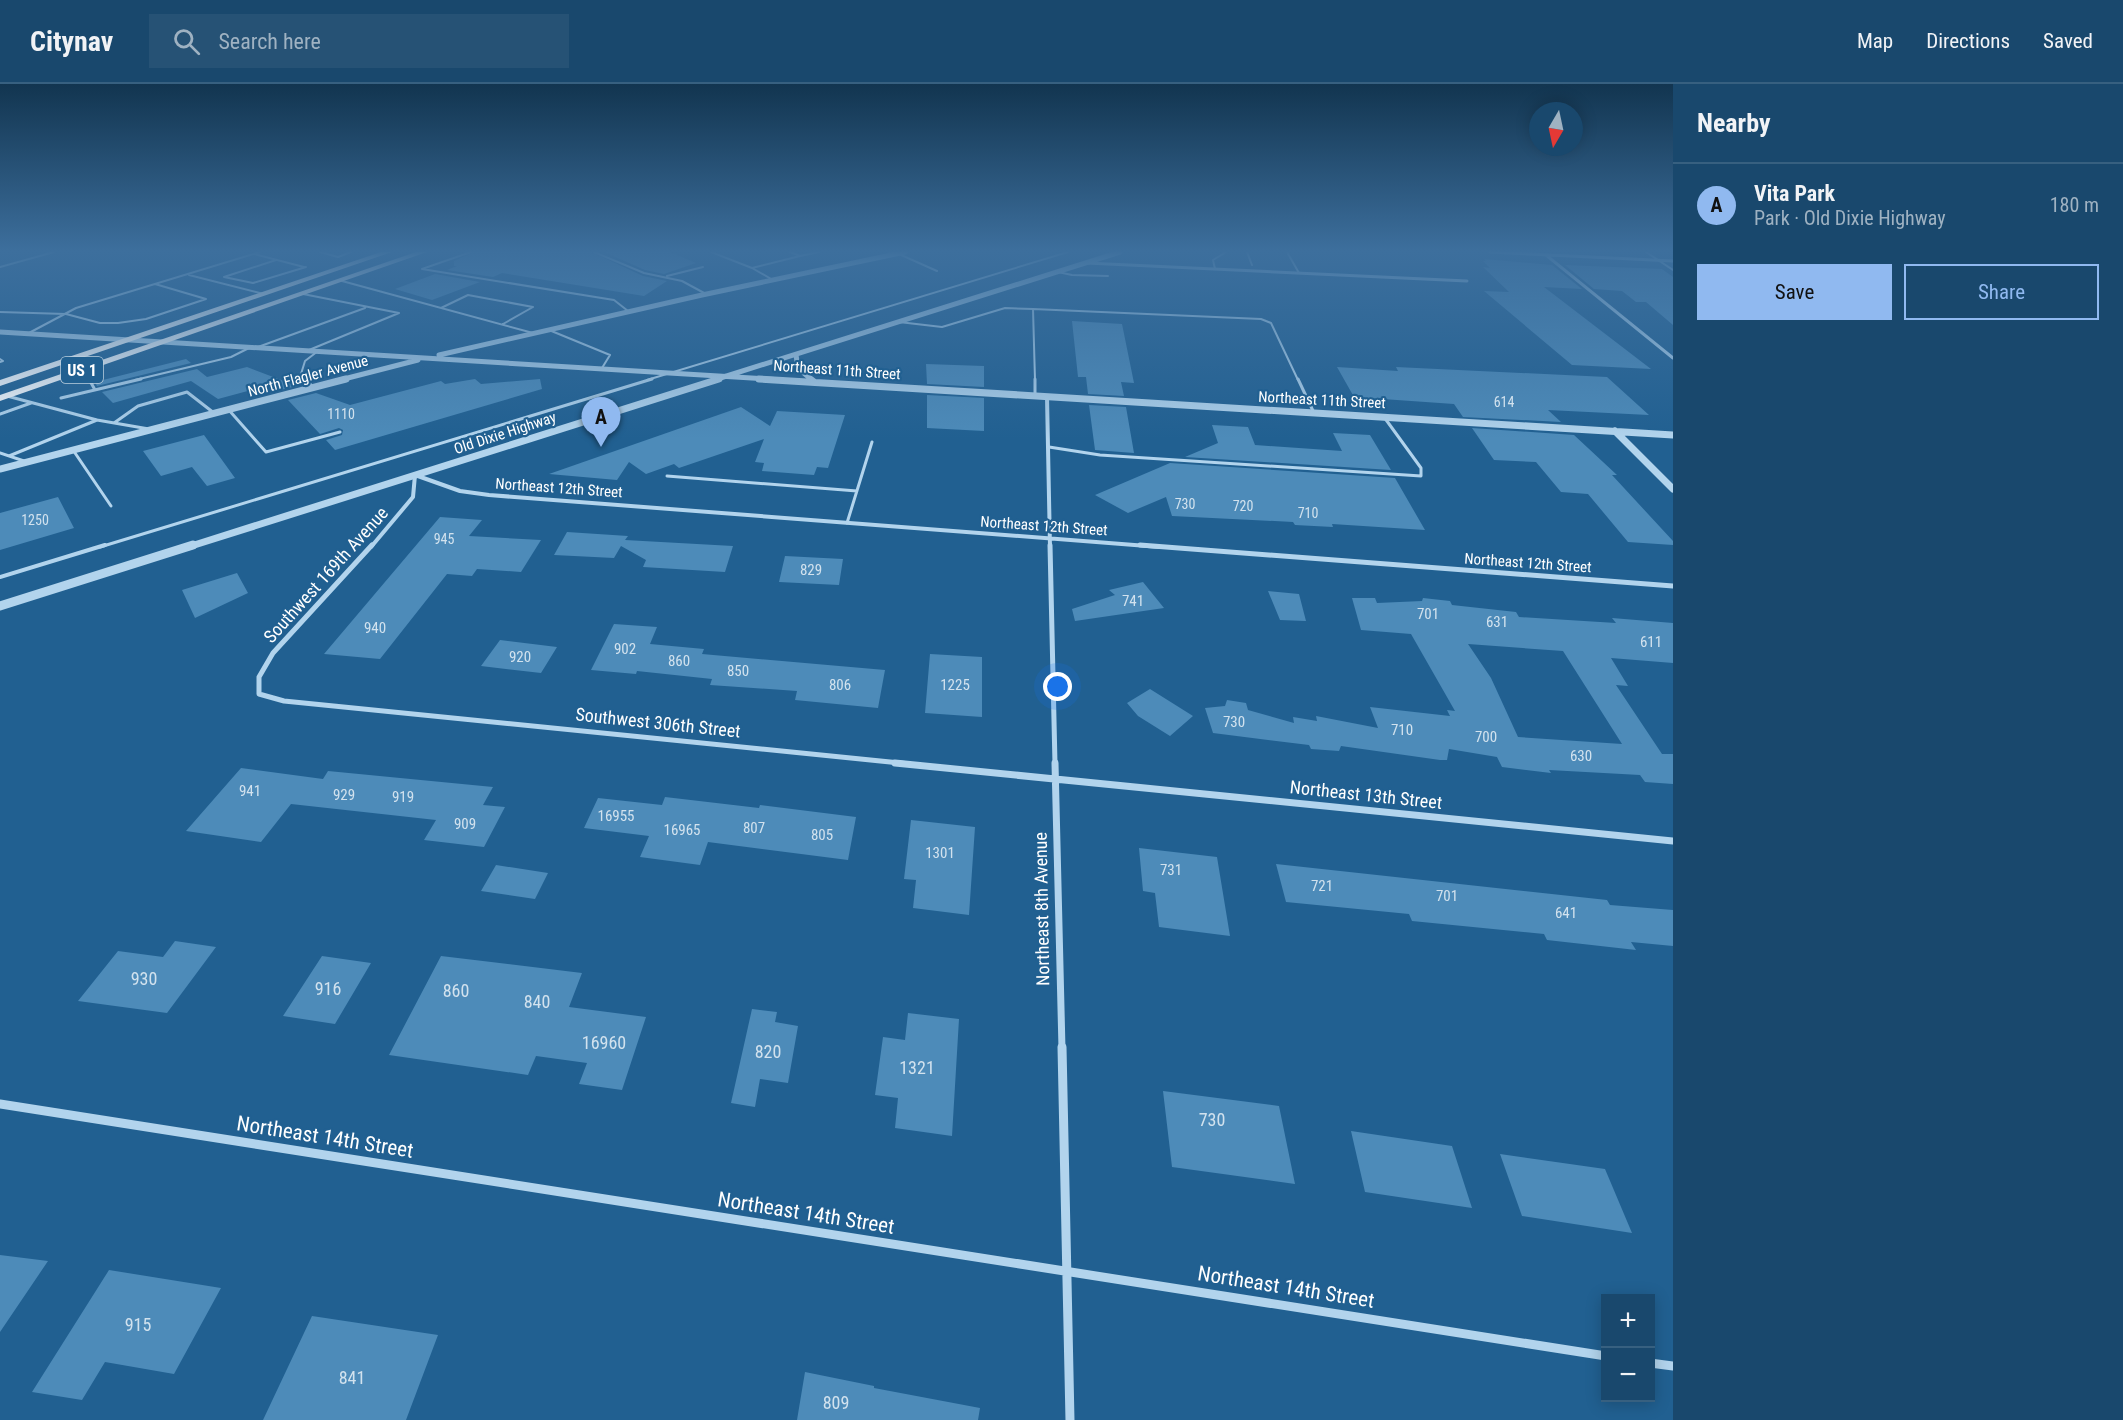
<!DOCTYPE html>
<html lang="en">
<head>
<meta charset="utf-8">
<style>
  body { margin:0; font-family:"Roboto Condensed",sans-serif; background:#265275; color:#f1f3f6 }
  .controls { position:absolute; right:18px; bottom:18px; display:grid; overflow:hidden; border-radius:0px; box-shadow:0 3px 15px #0003 }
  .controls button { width:54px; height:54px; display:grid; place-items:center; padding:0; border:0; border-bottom:2px solid #376080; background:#19486d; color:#f1f3f6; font:30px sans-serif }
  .compass { position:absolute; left:1529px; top:18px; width:54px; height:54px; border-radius:50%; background:#19486d; box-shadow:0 3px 15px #0003; rotate:189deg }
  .you { position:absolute; left:1058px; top:603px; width:21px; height:21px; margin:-15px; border:4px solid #fff; border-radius:50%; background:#1a73e8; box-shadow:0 0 0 9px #1a73e833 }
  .badge { display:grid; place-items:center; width:39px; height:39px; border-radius:50%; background:#90b9f0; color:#111; font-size:20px; font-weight:700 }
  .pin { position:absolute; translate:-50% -50px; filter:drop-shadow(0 2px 3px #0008) }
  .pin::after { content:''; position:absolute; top:32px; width:21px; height:18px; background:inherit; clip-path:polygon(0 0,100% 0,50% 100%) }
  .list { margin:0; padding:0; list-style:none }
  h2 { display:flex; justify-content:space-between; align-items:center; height:78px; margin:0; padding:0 24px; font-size:26px }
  h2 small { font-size:20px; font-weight:400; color:#9fb2c2 }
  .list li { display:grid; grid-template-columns:39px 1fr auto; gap:18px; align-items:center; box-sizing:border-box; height:84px; padding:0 24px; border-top:2px solid #376080 }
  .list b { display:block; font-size:22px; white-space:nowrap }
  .list p { margin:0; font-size:20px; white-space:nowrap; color:#9fb2c2 }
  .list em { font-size:20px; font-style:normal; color:#9fb2c2 }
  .actions { display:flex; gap:12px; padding:18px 24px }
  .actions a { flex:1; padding:14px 0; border:2px solid #90b9f0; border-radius:0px; text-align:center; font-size:21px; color:#90b9f0 }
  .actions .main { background:#90b9f0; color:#111 }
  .icon { flex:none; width:33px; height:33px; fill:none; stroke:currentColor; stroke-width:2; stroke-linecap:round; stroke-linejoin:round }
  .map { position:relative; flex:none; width:1673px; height:1336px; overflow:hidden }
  header { display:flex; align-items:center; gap:36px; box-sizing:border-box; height:84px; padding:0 30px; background:#19486d; border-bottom:2px solid #376080 }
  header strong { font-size:28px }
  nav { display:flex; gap:33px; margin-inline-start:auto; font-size:21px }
  .search { width:420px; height:54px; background:#265275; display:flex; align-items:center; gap:15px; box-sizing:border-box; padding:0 21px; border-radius:0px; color:#9fb2c2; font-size:22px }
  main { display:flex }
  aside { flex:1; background:#19486d }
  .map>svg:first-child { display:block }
  .building { fill:#4d8bb9; fill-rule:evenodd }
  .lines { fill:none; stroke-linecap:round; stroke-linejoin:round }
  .service-far2 { stroke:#b2d4ed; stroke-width:2 }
  .service-far1 { stroke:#b2d4ed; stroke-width:3 }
  .service { stroke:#b2d4ed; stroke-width:4 }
  .minor-far4 { stroke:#b2d4ed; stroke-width:3 }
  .minor-far3 { stroke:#b2d4ed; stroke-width:4 }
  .minor-far2 { stroke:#b2d4ed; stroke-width:5 }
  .minor-far1 { stroke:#b2d4ed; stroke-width:7 }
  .minor { stroke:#b2d4ed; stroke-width:9 }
  .tertiary-far2 { stroke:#b2d4ed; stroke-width:5 }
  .tertiary-far1 { stroke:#b2d4ed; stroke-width:7 }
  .tertiary { stroke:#b2d4ed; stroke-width:9 }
  .trunk { fill:#fcfdff; fill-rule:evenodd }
  .labels { text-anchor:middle; stroke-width:4.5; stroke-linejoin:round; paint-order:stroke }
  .far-number-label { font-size:14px; fill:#d2e2ee }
  .far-street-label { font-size:15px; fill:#fff; stroke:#216091 }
  .number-label { font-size:15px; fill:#d2e2ee }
  .shield { fill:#216091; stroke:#bccfde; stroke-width:1.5 }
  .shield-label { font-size:16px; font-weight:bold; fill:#fff }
  .street-label { font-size:18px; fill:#fff; stroke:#216091 }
  .near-number-label { font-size:18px; fill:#d2e2ee }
  .near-street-label { font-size:21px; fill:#fff; stroke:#216091 }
</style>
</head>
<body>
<header>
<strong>Citynav</strong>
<div class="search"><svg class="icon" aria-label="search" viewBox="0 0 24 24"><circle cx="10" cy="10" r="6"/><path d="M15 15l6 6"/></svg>Search here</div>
<nav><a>Map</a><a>Directions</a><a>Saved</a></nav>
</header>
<main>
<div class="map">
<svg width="1673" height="1336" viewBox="0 0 1673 1336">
  <rect width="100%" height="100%" fill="#216091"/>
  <!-- building -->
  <path class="building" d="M474,168h117l52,24 24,5 -23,15 -142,-23 -9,4 -46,-7 10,-4h-3v-5z
    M604,168h66l26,11 -32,11 -19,-4z
    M1484,175l68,6 30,24 -38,-2 107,82 -79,-4 -88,-74 25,1 -26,-25 7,1 -7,-7h3z
    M1565,181l97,4 11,8v48l-27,-23h-10l-14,-11 -28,-2z
    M435,190l45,8 -48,18 -37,-11z
    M1072,237l50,3 12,59 -13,-1 3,14 -36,-2 -2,-17h-8z
    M186,275l5,4 -94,23 -2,-4z
    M926,280l58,2v21l-57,-3z
    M247,283l50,19 -17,4 -6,-6 -56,15 -27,-18 -78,22 -11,-11 95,-23 10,8z
    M1337,283l61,4 -2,-4 211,10 42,38 -101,-5 13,12 -98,-5 -9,-13 -100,-7z
    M475,295l6,5 59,-5 2,10 -207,61 -9,-10 16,-5 1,-5 -4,-2 -19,6 -32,-34 28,-7 34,12 91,-24 4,3z
    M927,311l57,3v33l-57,-3z
    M1089,321l37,2 8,46 -39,-3z
    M741,323l29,19 7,-15 68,4 -17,53 -11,-1 -3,8 -52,-4 2,-8 -9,-1 9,-23 -85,29 -5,-4 -28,10 -17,-12 -12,18 -68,-6z
    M1212,341l36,2 7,18 87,6 -9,-18 37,2 21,35 -206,-13 33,-14z
    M1472,344l102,7 43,40h-5l61,66v4l-45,-3 -40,-48 -27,-2 -25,-30 -42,-2z
    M204,351l31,43 -28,8 -15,-19 -31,9 -18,-25z
    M1170,379l225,15 30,52 -93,-6 1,3 -38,-2 -2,-3 -121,-6 -6,-19 -38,16 -33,-18z
    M58,413l16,31 -74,22v-37z
    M440,433l42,3 -13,16 72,4 -20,32 -44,-3 -5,7 -25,-2 -67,85 -56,-5z
    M567,448l61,4 -3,4 108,6 -8,26 -82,-5 3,-7 -25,-14 -7,12 -60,-3z
    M785,472l58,3 -4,26 -60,-3z
    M237,489l11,20 -53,25 -13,-28z
    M1143,498l21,26 -89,13 -3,-12 43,-14 -6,-5z
    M1268,507l31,3 7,27 -26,-1z
    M1352,514h23l2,5 45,-2 1,-3 27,3 2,4 64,7 3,5 97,6 -4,-5 61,5v40l-62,-5 17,28 -12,-1 46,69h11v30l-28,-2 -5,-7 -91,-5 2,3 -49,-6 -5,-10 -48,-8 -2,11h-7l-99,-14 -2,5 -28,-2 -2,-4 -96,-12 -8,-25 20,-2 2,-6 19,3 2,7 46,13 -1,-6 24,4 -1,-5 62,12 -8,-21 80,9 -3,-6 8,1 -44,-77 -50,-4zM1468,560l95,7 59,93 -104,-7 -27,-59z
    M614,540l43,3 -7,17 54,5 -2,5 183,16 -7,38 -83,-8 2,-9 -87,-6 2,-6 -75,-8 -1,3 -45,-4z
    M500,556l57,7 -16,26 -60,-7z
    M930,570l52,3v60l-57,-4z
    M1150,605l43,27 -23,20 -32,-20 -11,-13z
    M241,684l82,11 5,-8 165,16 -10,18 22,2 -21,40 -60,-7 12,-20 -145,-16 -30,38 -75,-11z
    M665,713l94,11 1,-3 96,12 -8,43 -140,-18 -8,23 -60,-8 9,-21 -65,-8 14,-30 64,7z
    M911,736l64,7 -6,88 -56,-7 3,-28 -12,-1z
    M1139,764l78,9 13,79 -71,-9 -4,-34 -12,-2z
    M1276,780l331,36 3,5 63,5v36l-42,-4 5,8 -89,-10 -3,-6 -132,-13 -3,-7 -123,-12z
    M496,781l52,8 -13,26 -54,-8z
    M175,857l41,6 -49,66 -89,-12 40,-50 45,6z
    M322,872l49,7 -36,61 -52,-8z
    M441,872l141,17 -13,34 77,10 -24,73 -43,-6 8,-21 -51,-7 -8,19 -139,-20z
    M752,925l25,3 -2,10 23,4 -10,57 -28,-4 -5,28 -24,-4z
    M908,929l51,6 -7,117 -57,-8 3,-30 -23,-3 8,-58 22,3z
    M1163,1007l116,15 16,78 -123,-17z
    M1351,1047l101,15 20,62 -107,-16z
    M1500,1070l105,15 27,64 -110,-17z
    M0,1171l48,6 -48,71z
    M109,1186l112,18 -47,86 -69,-12 -23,38 -50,-8z
    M312,1232l126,19 -32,85h-143z
    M805,1288l69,14v2l106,20 -2,12h-181z"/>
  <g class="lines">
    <!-- service-far2 -->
    <path class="service-far2" d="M320,168l18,5 13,-5
      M471,168l-49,17 192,31 14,11
      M594,168l50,21 38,8 24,13
      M711,168l41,16
      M1247,168l5,13
      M1287,168l12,21
      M1646,168l27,18
      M254,170l50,13
      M899,170l38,17
      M800,172l19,-4
      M0,183l54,-15
      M1215,185l-2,-9 13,-8
      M1058,188l14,3 36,1
      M189,191l75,19
      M667,192l36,-9
      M224,193l29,6 53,-16
      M224,193l52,-17
      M773,196l-21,-12 48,-12 -10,-4
      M342,197l191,52
      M303,210l96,19 -90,37
      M441,224l27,-13 65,12 -30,17
      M0,228l66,2 34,9h18l28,-4 60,-20 -51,-15
      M899,238l43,5 63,-19 28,1
      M549,246l61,25 -8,13
      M27,250l49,-26 184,-56
      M258,263l107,-39
      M0,275l3,2 -3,1
      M75,289l15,7
      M135,296l96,-23 18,-9
      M307,296l-6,-6 4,-13 13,-10
      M647,296l421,-128
      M1035,296l-2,-71 228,10 10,4 27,57"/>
    <!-- service-far1 -->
    <path class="service-far1" d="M89,295l6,11
      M305,295l8,8
      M1035,295v17
      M1298,295l16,34
      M7,312l90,24
      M61,314l80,-19
      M228,325l38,43 74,-20
      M0,330l31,-11
      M114,339l24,-17 49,-14 27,21
      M1049,363l51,8 321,21v-8l-37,-51
      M73,366l38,56
      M0,369l24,8
      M9,372l88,-36 52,9
      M667,392l190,15
      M847,439l25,-81
      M100,463l552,-168"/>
    <!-- service -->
    <path class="service" d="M0,493l105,-32"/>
    <!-- minor-far4 -->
    <path class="minor-far4" d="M1490,168l183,9
      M1546,171l127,103
      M1087,179l380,18"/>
    <!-- minor-far3 -->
    <path class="minor-far3" d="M1047,313l3,150
      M371,463l42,-50 2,-22 45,16 29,4 671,52"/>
    <!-- minor-far2 -->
    <path class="minor-far2" d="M372,461l-99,108 -14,24v17l25,7 626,63
      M1050,461l5,219
      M1140,461l533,41"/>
    <!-- minor-far1 -->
    <path class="minor-far1" d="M895,679l778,78
      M1055,679l7,286"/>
    <!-- minor -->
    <path class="minor" d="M1062,963l8,373
      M0,1020l1606,252
      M1650,1279l23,3"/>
    <!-- tertiary-far2 -->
    <path class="tertiary-far2" d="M0,248l783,48
      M439,271l263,-60 203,-43
      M796,271l2,13 14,12
      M340,296l78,-20
      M714,296l406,-128"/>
    <!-- tertiary-far1 -->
    <path class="tertiary-far1" d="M759,295l914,56
      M810,295l4,3
      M1615,347l58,58
      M0,385l346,-90
      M188,463l531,-168"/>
    <!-- tertiary -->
    <path class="tertiary" d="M0,522l193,-61"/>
    <!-- trunk -->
    <path class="trunk" d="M381,168h11l-392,134v-6z
      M416,168h11l-427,149v-6z"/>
  </g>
  <!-- sky -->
  <linearGradient id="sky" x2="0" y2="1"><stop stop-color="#123550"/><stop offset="0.47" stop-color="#3d6f9d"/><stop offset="1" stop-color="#3d6f9d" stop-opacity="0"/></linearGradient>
  <rect width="1673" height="355" fill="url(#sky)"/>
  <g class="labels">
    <!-- far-number labels -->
    <g class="far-number-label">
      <text x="1504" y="323">614</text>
      <text x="341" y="335">1110</text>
      <text x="1185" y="425">730</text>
      <text x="1243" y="427">720</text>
      <text x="1308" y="434">710</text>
      <text x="35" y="441">1250</text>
      <text x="444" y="460">945</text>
    </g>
    <!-- far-street labels -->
    <g class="far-street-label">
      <text transform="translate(837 286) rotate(4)" y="5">Northeast 11th Street</text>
      <text transform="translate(308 292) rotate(-15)" y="5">North Flagler Avenue</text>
      <text transform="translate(1322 316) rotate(3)" y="5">Northeast 11th Street</text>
      <text transform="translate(505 349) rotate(-18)" y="5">Old Dixie Highway</text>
      <text transform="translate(559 404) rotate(4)" y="5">Northeast 12th Street</text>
      <text transform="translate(1044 442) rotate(4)" y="5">Northeast 12th Street</text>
      <text transform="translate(1528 479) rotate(4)" y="5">Northeast 12th Street</text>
    </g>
    <!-- number labels -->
    <g class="number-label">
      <text x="811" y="491">829</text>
      <text x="1133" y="522">741</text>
      <text x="1428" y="535">701</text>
      <text x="1497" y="543">631</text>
      <text x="375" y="549">940</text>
      <text x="1651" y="563">611</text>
      <text x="625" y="570">902</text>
      <text x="520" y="578">920</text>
      <text x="679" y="582">860</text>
      <text x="738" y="592">850</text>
      <text x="840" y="606">806</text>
      <text x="955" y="606">1225</text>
      <text x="1234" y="643">730</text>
      <text x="1402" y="651">710</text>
      <text x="1486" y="658">700</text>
      <text x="1581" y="677">630</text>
      <text x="250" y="712">941</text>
      <text x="344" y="716">929</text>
      <text x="403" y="718">919</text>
      <text x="616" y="737">16955</text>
      <text x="465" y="745">909</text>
      <text x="754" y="749">807</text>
      <text x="682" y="751">16965</text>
      <text x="822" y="756">805</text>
      <text x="940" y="774">1301</text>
      <text x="1171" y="791">731</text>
      <text x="1322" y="807">721</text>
      <text x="1447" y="817">701</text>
      <text x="1566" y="834">641</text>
    </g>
    <!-- shield labels -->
    <rect class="shield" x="61" y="273" width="42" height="26" rx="4.5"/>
    <g class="shield-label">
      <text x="82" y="292">US 1</text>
    </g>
    <!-- street labels -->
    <g class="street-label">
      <text transform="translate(326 491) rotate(-48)" y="6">Southwest 169th Avenue</text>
      <text transform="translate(658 639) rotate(6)" y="6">Southwest 306th Street</text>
      <text transform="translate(1366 711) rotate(6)" y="6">Northeast 13th Street</text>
      <text transform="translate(1042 825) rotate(-91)" y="6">Northeast 8th Avenue</text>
    </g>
    <!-- near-number labels -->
    <g class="near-number-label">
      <text x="144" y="901">930</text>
      <text x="328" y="911">916</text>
      <text x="456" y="913">860</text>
      <text x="537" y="924">840</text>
      <text x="604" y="965">16960</text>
      <text x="768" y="974">820</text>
      <text x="917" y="990">1321</text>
      <text x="1212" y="1042">730</text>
      <text x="138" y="1247">915</text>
      <text x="352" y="1300">841</text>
      <text x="836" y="1325">809</text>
    </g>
    <!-- near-street labels -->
    <g class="near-street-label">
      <text transform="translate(325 1053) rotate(9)" y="7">Northeast 14th Street</text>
      <text transform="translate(806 1129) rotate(9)" y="7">Northeast 14th Street</text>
      <text transform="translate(1286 1203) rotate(9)" y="7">Northeast 14th Street</text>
    </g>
  </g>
</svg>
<div class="controls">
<button>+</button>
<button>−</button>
</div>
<svg class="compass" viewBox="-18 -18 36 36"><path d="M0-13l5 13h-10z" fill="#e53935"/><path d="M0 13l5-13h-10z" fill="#9fb2c2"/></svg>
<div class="you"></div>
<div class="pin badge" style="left:601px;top:363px">A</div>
</div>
<aside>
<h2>Nearby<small></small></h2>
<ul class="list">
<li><span class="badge">A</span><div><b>Vita Park</b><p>Park · Old Dixie Highway</p></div><em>180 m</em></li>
</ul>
<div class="actions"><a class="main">Save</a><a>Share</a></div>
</aside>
</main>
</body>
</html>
